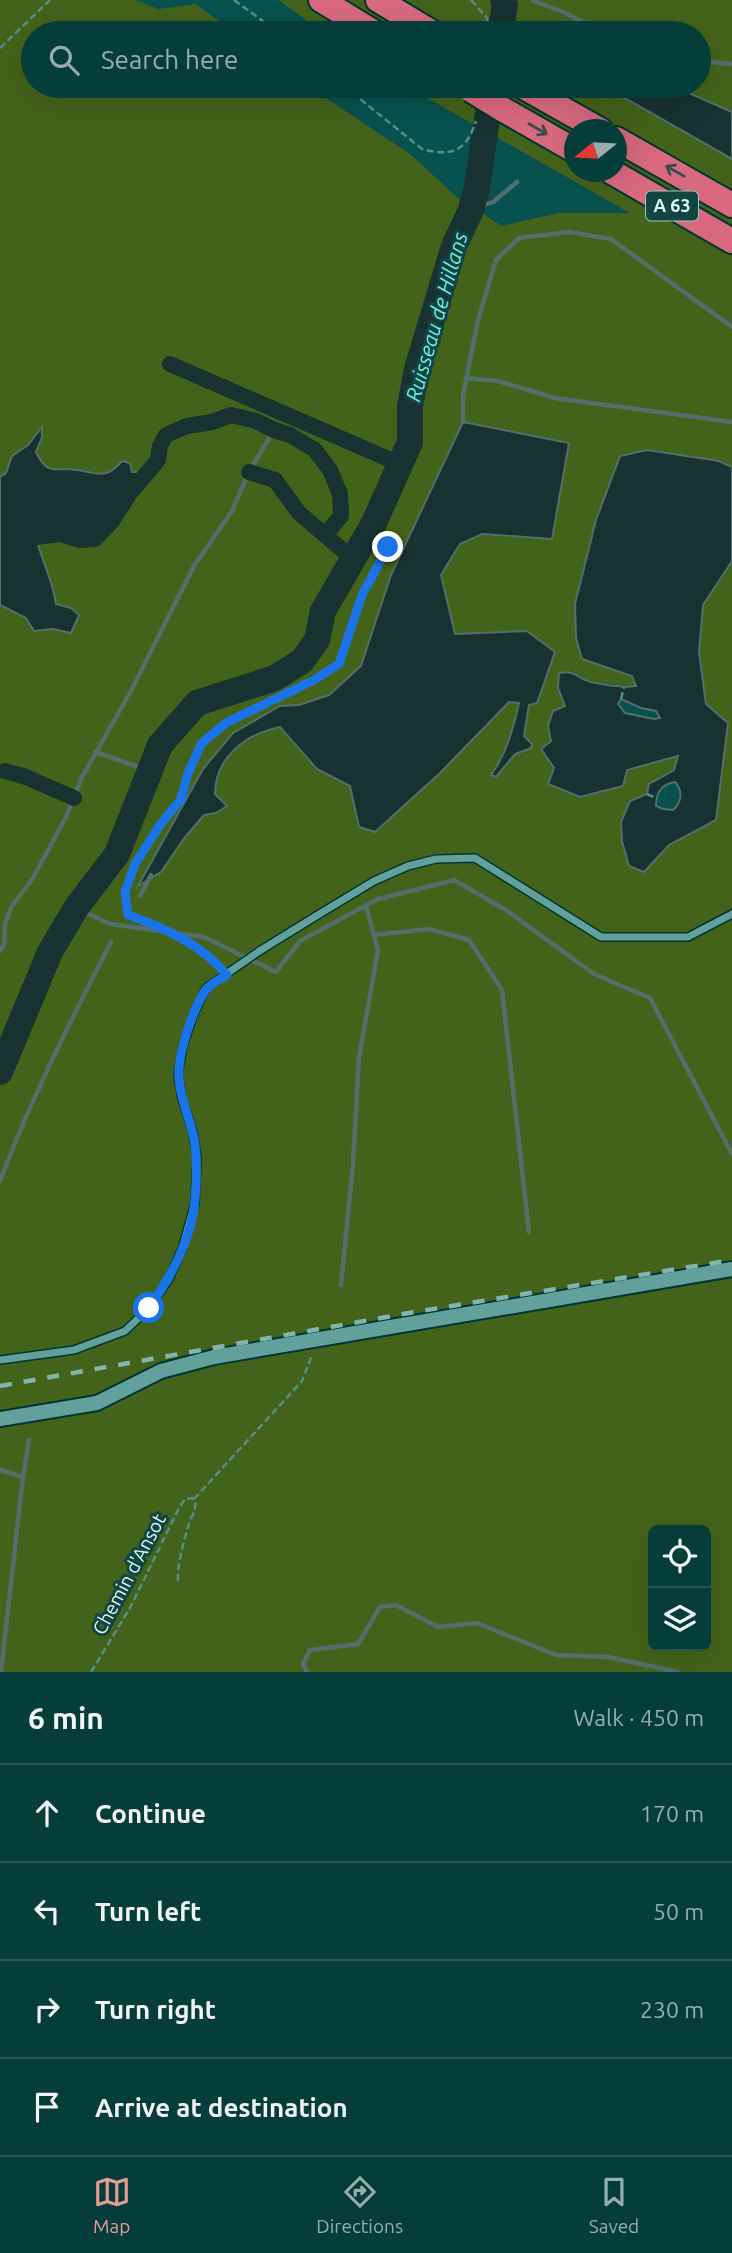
<!DOCTYPE html>
<html lang="en">
<head>
<meta charset="utf-8">
<style>
  body { margin:0; font-family:Ubuntu,sans-serif; background:#0e4442; color:#f1f3f6 }
  .controls { position:absolute; right:21px; bottom:21px; display:grid; overflow:hidden; border-radius:10px; box-shadow:0 7px 28px #0002 }
  .controls button { width:63px; height:63px; display:grid; place-items:center; padding:0; border:0; border-bottom:2px solid #265654; background:#053d3a; color:#f1f3f6; font:35px sans-serif }
  .compass { position:absolute; left:564px; top:119px; width:63px; height:63px; border-radius:50%; background:#053d3a; box-shadow:0 7px 28px #0002; rotate:252deg }
  .stop { position:absolute; width:21px; height:21px; margin:-16px; border:5px solid #1a73e8; border-radius:50%; background:#fff }
  .stop.end { background:#1a73e8; border-color:#fff; box-shadow:0 2px 7px #0008 }
  .list { margin:0; padding:0; list-style:none }
  h2 { display:flex; justify-content:space-between; align-items:center; height:91px; margin:0; padding:0 28px; font-size:30px }
  h2 small { font-size:23px; font-weight:400; color:#97aeaf }
  .list li { display:grid; grid-template-columns:46px 1fr auto; gap:21px; align-items:center; box-sizing:border-box; height:98px; padding:0 28px; border-top:2px solid #265654 }
  .list b { display:block; font-size:26px; white-space:nowrap }
  .list em { font-size:23px; font-style:normal; color:#97aeaf }
  .icon { flex:none; width:38px; height:38px; fill:none; stroke:currentColor; stroke-width:2; stroke-linecap:round; stroke-linejoin:round }
  .map { position:relative; flex:none; width:732px; height:1672px; overflow:hidden }
  .search { position:absolute; background:#053d3a; box-shadow:0 7px 28px #0002; left:21px; right:21px; top:21px; height:77px; display:flex; align-items:center; gap:18px; box-sizing:border-box; padding:0 24px; border-radius:38px; color:#97aeaf; font-size:26px }
  .sheet { height:483px; background:#053d3a }
  nav { display:flex; justify-content:space-around; align-items:center; box-sizing:border-box; height:98px; border-top:2px solid #265654; background:#053d3a; font-size:19px; color:#97aeaf }
  nav a { display:grid; justify-items:center; gap:4px }
  nav .on { color:#e69b98 }
  .map>svg:first-child { display:block }
  .green { fill:#44631a; fill-rule:evenodd }
  .water { fill:#173230; stroke:#526f6c; stroke-width:2; fill-rule:evenodd }
  .lines { fill:none; stroke-linecap:round; stroke-linejoin:round }
  .stream { stroke:#526f6c; stroke-width:4.5 }
  .canal { stroke:#173230; stroke-width:16 }
  .river { stroke:#173230; stroke-width:26 }
  .service-casing { stroke:#003532; stroke-width:10 }
  .minor-casing { stroke:#003532; stroke-width:18 }
  .motorway-casing { stroke:#003532; stroke-width:28 }
  .path { stroke:#548f8c; stroke-width:2.5; stroke-dasharray:7 3.5; stroke-linecap:butt }
  .service { stroke:#61a09b; stroke-width:7 }
  .minor { stroke:#61a09b; stroke-width:14 }
  .motorway { stroke:#d8697f; stroke-width:24 }
  .rail { stroke:#82b4b1; stroke-width:4.5; stroke-dasharray:12 12; stroke-linecap:butt }
  .motorway-bridge-casing { stroke:#003532; stroke-width:28; stroke-linecap:butt }
  .motorway-bridge { stroke:#d8697f; stroke-width:24 }
  .oneway { stroke:#3a4c4e }
  .route { stroke:#1a73e8; stroke-width:9 }
  .labels { text-anchor:middle; stroke-width:6; stroke-linejoin:round; paint-order:stroke }
  .shield { fill:#124542; stroke:#9fc5c2; stroke-width:2 }
  .shield-label { font-size:18px; font-weight:bold; fill:#dcfcf9 }
  .street-label { font-size:19px; fill:#dcfcf9; stroke:#124542 }
  .water-label { font-size:21px; font-style:italic; fill:#6defe7; stroke:#124542 }
</style>
</head>
<body>
<div class="map">
<svg width="732" height="1672" viewBox="0 0 732 1672">
  <rect width="100%" height="100%" fill="#07514e"/>
  <!-- green -->
  <path class="green" d="M0,0h136l22,9 38,-5 39,29h-202v53h275l102,68 47,43 45,29 56,-13h72l-224,-127h293v-53h-375l-46,-33h454v467l-13,-6 -123,59 -21,84 1,34 6,21 50,17 5,11 -49,-6 -16,-10 -14,17 7,18 -17,20 3,15 76,29 51,-14 -4,14 -25,14 -2,10 -17,7 -9,20 1,20 7,25 15,6 25,-27 46,-25 13,-97 -22,-19 -7,-52 4,-47 29,-44v1111h-732zM574,130h42v42h-42zM463,422l49,115c-46,-5 -48,-1 -71,38l14,59 72,-3 2,74 -5,31 8,8 -1,4 -16,5 -19,24 -4,-2c15,-22 21,-46 27,-72l-10,-2 -69,72 -81,53 -9,-40 -33,-17 -41,-47 4,-16 19,-1 30,-10 32,-29 30,-91zM653,1530h53v116h-53z"/>
  <!-- water -->
  <path class="water" d="M604,86h69l59,26v47z
    M463,422l106,21 -17,96 -70,-5 -22,10 -19,31 14,59 72,-3 28,21 -18,51 -8,2 -5,31 8,8 -1,4 -16,6 -19,23 -5,-2c16,-22 22,-46 28,-72l-10,-1 -69,71 -65,59 -16,-5 -9,-41 -33,-17 -37,-42c-34,7 -65,30 -65,67l12,12 -11,7 -12,2 -19,22 -24,35 -23,14 65,-117 30,-36 47,-27 19,-1 30,-10 32,-29 30,-91z
    M42,427v10l-6,15c12,26 21,14 41,18 21,3 29,10 45,-9l8,2 2,9h14l-34,49 -17,18 -15,1 -19,-6 -25,4c6,23 17,43 20,66l15,4 8,7 -8,18 -18,-4 -19,2 -8,-13 -26,-13v-128l6,-4 6,-17 16,-11z
    M647,450l72,11 13,6v94l-29,44 -4,47 7,52 22,19 -12,97 -47,25 -25,27 -15,-6 -7,-25 -1,-19 9,-21 17,-7 2,-10 25,-14 4,-14 -51,14 -4,16 -43,11 -32,-13 6,-16 -13,-19 10,-8 -3,-15 5,-15 12,-5 -7,-18 1,-15c18,-3 17,5 32,9 14,3 32,6 45,4l-4,-10 -50,-17 -6,-21 -1,-34 21,-84 24,-64zM621,699l20,9 15,3 4,7 -6,1 -29,-6 -7,-9zM675,782c8,9 7,20 -2,28l-10,-1 -7,-3c0,-14 6,-22 19,-24z"/>
  <g class="lines">
    <!-- stream -->
    <path class="stream" d="M533,1l28,10 45,22
      M699,61l33,3
      M471,210l22,-8 24,-20
      M466,378l32,3 57,17 177,24
      M463,422v-27l15,-75 18,-60 23,-22 50,-6 42,7 121,88
      M95,752l55,19
      M140,896l11,-21
      M76,908l34,16 94,13 72,35 24,-31 78,-42 76,-19 52,30 88,64 56,24 82,156
      M374,935l55,-6 40,11 33,50 27,242
      M0,951l4,-6 1,-21 7,-18 21,-28 33,-61 15,-38 51,-90 62,-123 38,-55 17,-39 25,-42
      M0,1181c31,-82 71,-161 111,-239
      M341,1285l12,-120 6,-107 19,-108 -12,-44
      M0,1470l23,7
      M1,1672l22,-195 6,-37
      M307,1672l-4,-8 7,-14 48,-6 22,-37 16,-2 42,22 39,-4 79,32 52,2 70,15"/>
    <!-- canal -->
    <path class="canal" d="M170,364l230,100
      M249,472l26,8 24,33 54,46
      M36,537l25,-3 19,6 15,-1 17,-18 18,-28 28,-33 2,-14 6,-11 21,-9 25,-4 19,-7 25,6 18,9 16,5 25,15 15,20 10,24 1,22 -16,19
      M5,771l21,6 48,21"/>
    <!-- river -->
    <path class="river" d="M500,33l5,-28 -2,-5
      M0,1072l50,-120 26,-44 41,-54 43,-109 37,-42 78,-25 27,-17 15,-21 6,-29 51,-88 36,-81v-36l7,-37 37,-123 17,-36 6,-23 15,-101"/>
    <!-- service casing -->
    <g class="service-casing">
      <path id="service" d="M0,1360l74,-10 51,-19 24,-23 20,-29 13,-30 13,-46 2,-44 -4,-27 -11,-33 -4,-24 5,-29 10,-30 13,-28 55,-38 60,-37 53,-32 34,-15 28,-7 39,-1 126,79h87l44,-23"/>
    </g>
    <!-- minor casing -->
    <g class="minor-casing">
      <path id="minor" d="M0,1419l97,-16 64,-32 53,-14 518,-88"/>
    </g>
    <!-- motorway casing -->
    <g class="motorway-casing">
      <path id="motorway" d="M321,0l54,33
        M378,0l55,33
        M522,86l78,44
        M502,109l72,41
        M616,139l116,66
        M612,172l120,69"/>
    </g>
    <!-- path -->
    <path class="path" d="M234,0l45,33
      M471,0l16,18v15
      M0,48l50,-48
      M344,86l78,63c31,8 44,2 54,-28
      M621,699l3,-12
      M647,794l9,4
      M219,966c-26,-25 -57,-39 -91,-51l-3,-23 10,-28 25,-39 21,-26 7,-26 14,-31 24,-19 88,-43 25,-16 23,-69 27,-48
      M194,1499l108,-118 10,-26
      M91,1672l39,-64 49,-100 6,-9 7,-1 3,3c2,9 -5,17 -7,26 -5,18 -11,37 -10,56"/>
    <!-- service -->
    <use href="#service" class="service"/>
    <!-- minor -->
    <use href="#minor" class="minor"/>
    <!-- motorway -->
    <use href="#motorway" class="motorway"/>
    <!-- rail -->
    <path class="rail" d="M0,1386l409,-73 323,-53"/>
    <!-- motorway-bridge casing -->
    <g class="motorway-bridge-casing">
      <path id="motorway-bridge" d="M471,90l31,19"/>
    </g>
    <!-- motorway-bridge -->
    <use href="#motorway-bridge" class="motorway-bridge"/>
  </g>
  <!-- one-way arrows -->
  <defs><path id="oneway-shaft" d="M-6 0H5M1.5-3L5.5 0L1.5 3" fill="none" stroke-width="1.6" stroke-linecap="round" stroke-linejoin="round" transform="scale(1.75)"/></defs>
  <g class="oneway">
    <use href="#oneway-shaft" transform="translate(538 129) rotate(30)"/>
    <use href="#oneway-shaft" transform="translate(675 171) rotate(-150)"/>
  </g>
  <g class="lines">
    <!-- route -->
    <path class="route" d="M149,1308c22,-32 43,-69 46,-108 2,-23 3,-48 -3,-70 -5,-18 -12,-34 -13,-52 -2,-24 14,-68 26,-87 5,-7 15,-12 22,-16 -26,-31 -62,-47 -99,-60l-3,-23 10,-28 25,-39 21,-26 7,-26 14,-30 24,-20 88,-43 25,-16 23,-69 26,-48"/>
  </g>
  <g class="labels">
    <!-- shield labels -->
    <rect class="shield" x="646" y="191.5" width="52" height="29" rx="5"/>
    <g class="shield-label">
      <text x="672" y="212">A 63</text>
    </g>
    <!-- street labels -->
    <g class="street-label">
      <text transform="translate(129 1574) rotate(-62)" y="7">Chemin d'Ansot</text>
    </g>
    <!-- water labels -->
    <g class="water-label">
      <text transform="translate(437 317) rotate(-74)" y="7">Ruisseau de Hillans</text>
    </g>
  </g>
</svg>
<div class="controls">
<button><svg class="icon" aria-label="locate" viewBox="0 0 24 24"><circle cx="12" cy="12" r="6"/><path d="M12 2v4M12 18v4M2 12h4M18 12h4"/></svg></button>
<button><svg class="icon" aria-label="layers" viewBox="0 0 24 24"><path d="M12 4l9 5-9 5-9-5zM3 14l9 5 9-5"/></svg></button>
</div>
<svg class="compass" viewBox="-18 -18 36 36"><path d="M0-13l5 13h-10z" fill="#e53935"/><path d="M0 13l5-13h-10z" fill="#97aeaf"/></svg>
<div class="stop" style="left:149px;top:1308px"></div>
<div class="stop end" style="left:388px;top:547px"></div>
<div class="search"><svg class="icon" aria-label="search" viewBox="0 0 24 24"><circle cx="10" cy="10" r="6"/><path d="M15 15l6 6"/></svg>Search here</div>
</div>
<section class="sheet">
<h2>6 min<small>Walk · 450 m</small></h2>
<ul class="list">
<li><svg class="icon" aria-label="ahead" viewBox="0 0 24 24"><path d="M12 20V5M6 11l6-6 6 6"/></svg><div><b>Continue</b></div><em>170 m</em></li>
<li><svg class="icon" aria-label="left" viewBox="0 0 24 24"><path d="M17 20v-9H6M10 6l-5 5 5 5"/></svg><div><b>Turn left</b></div><em>50 m</em></li>
<li><svg class="icon" aria-label="right" viewBox="0 0 24 24"><path d="M7 20v-9h11M14 6l5 5-5 5"/></svg><div><b>Turn right</b></div><em>230 m</em></li>
<li><svg class="icon" aria-label="arrive" viewBox="0 0 24 24"><path d="M6 21V4h12l-3 4 3 4H6"/></svg><div><b>Arrive at destination</b></div></li>
</ul>
</section>
<nav>
<a class="on"><svg class="icon" aria-label="map" viewBox="0 0 24 24"><path d="M3 6l6-2 6 2 6-2v14l-6 2-6-2-6 2zM9 4v14M15 6v14"/></svg>Map</a>
<a><svg class="icon" aria-label="directions" viewBox="0 0 24 24"><path d="M12 3l9 9-9 9-9-9zM9 14v-3h6M13 9l2 2-2 2"/></svg>Directions</a>
<a><svg class="icon" aria-label="saved" viewBox="0 0 24 24"><path d="M7 4h10v16l-5-4-5 4z"/></svg>Saved</a>
</nav>
</body>
</html>
